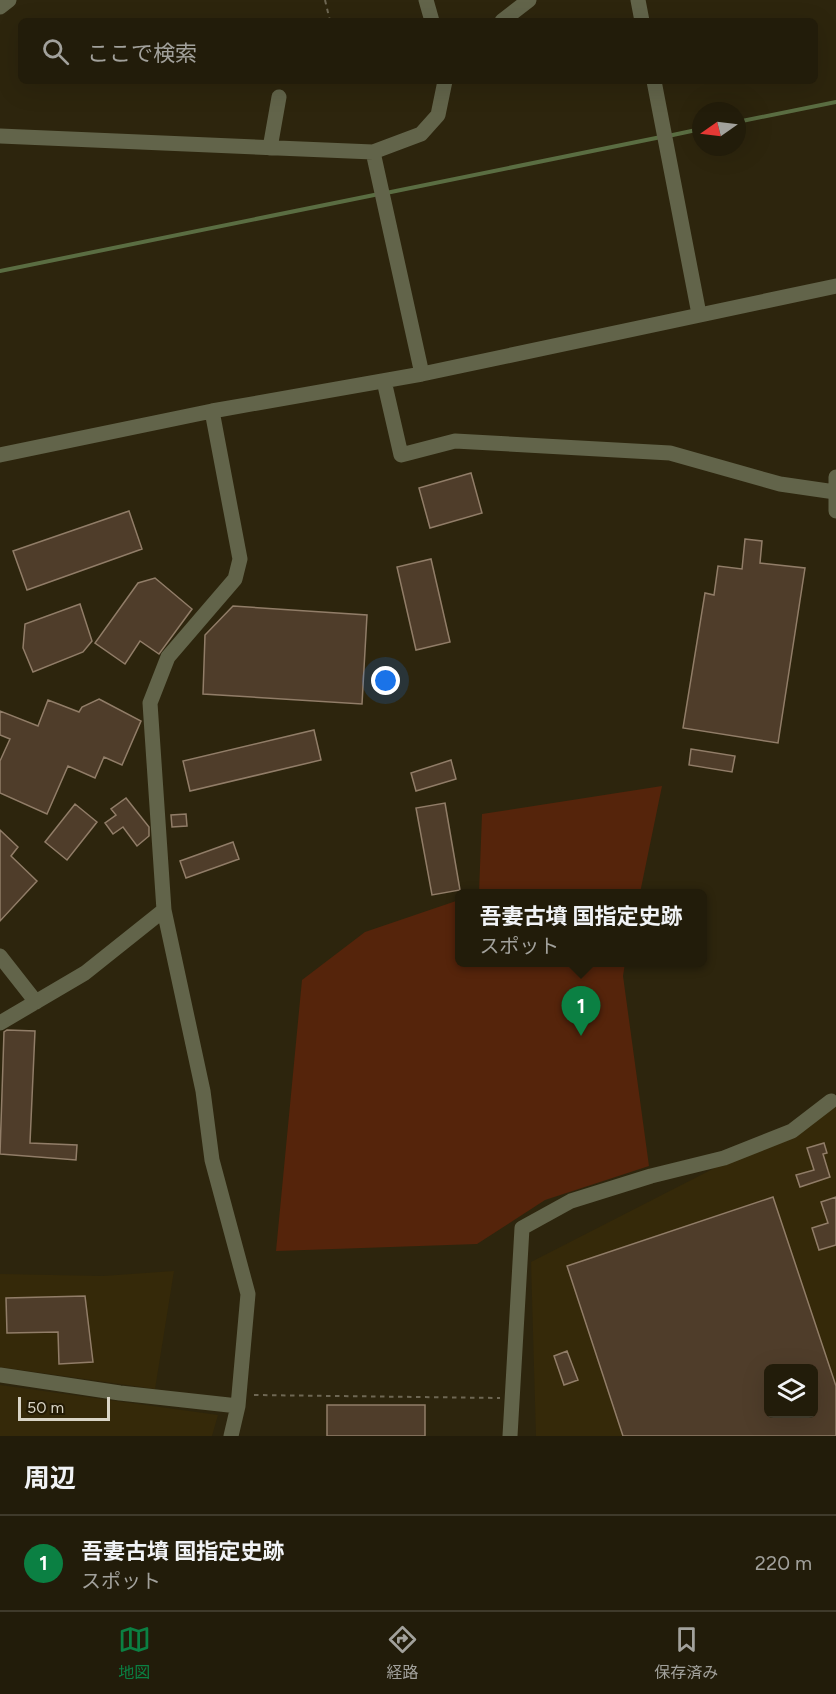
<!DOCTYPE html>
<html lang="ja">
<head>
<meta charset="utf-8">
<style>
  body { margin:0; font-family:Figtree,"Noto Sans JP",sans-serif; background:#2a2513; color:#f1f3f6 }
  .controls { position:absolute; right:18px; bottom:18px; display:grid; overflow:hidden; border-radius:9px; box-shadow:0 6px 24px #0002 }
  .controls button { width:54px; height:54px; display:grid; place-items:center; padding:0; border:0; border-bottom:2px solid #3f3a2b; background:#221c0a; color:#f1f3f6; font:30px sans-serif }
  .compass { position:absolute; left:692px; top:102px; width:54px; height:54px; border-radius:50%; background:#221c0a; box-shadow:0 6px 24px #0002; rotate:256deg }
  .scale { position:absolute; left:18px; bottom:15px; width:92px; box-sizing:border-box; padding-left:6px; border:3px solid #d9d4c6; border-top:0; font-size:16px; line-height:21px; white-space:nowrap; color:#d9d4c6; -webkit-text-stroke:4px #241b04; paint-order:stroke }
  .you { position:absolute; left:386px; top:681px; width:21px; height:21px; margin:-15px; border:4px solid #fff; border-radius:50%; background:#1a73e8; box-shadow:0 0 0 9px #1a73e833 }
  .badge { display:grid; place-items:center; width:39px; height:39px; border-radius:50%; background:#0b8043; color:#fff; font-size:20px; font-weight:700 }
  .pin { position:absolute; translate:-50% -50px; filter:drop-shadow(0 2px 3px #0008) }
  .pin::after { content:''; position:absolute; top:32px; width:21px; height:18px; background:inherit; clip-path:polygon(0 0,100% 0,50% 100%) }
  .popup { position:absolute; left:455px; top:889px; width:252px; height:78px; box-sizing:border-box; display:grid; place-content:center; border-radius:9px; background:#221c0a; filter:drop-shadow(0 2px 4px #0005); font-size:20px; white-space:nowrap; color:#a2a19c }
  .popup b { font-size:22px; color:#f1f3f6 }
  .popup::after { content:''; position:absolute; left:50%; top:100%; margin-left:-12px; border:12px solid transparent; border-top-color:#221c0a }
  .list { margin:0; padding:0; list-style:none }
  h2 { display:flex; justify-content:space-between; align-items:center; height:78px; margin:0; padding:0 24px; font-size:26px }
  h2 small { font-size:20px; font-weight:400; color:#a2a19c }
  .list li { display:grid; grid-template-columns:39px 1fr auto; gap:18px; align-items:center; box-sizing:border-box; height:96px; padding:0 24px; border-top:2px solid #3f3a2b }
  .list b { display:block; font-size:22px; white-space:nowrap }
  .list p { margin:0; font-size:20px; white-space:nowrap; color:#a2a19c }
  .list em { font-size:20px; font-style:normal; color:#a2a19c }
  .icon { flex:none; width:33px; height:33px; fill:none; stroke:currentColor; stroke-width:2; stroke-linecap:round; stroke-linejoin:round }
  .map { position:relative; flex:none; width:836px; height:1436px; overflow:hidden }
  .search { position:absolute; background:#221c0a; box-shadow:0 6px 24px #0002; left:18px; right:18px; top:18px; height:66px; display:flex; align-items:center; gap:15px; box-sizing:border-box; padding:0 21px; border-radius:9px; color:#a2a19c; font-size:22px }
  .sheet { height:174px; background:#221c0a }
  nav { display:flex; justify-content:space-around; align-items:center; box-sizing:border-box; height:84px; border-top:2px solid #3f3a2b; background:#221c0a; font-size:16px; color:#a2a19c }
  nav a { display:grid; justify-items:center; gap:3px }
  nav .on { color:#0b8043 }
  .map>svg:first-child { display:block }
  .built { fill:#352909; fill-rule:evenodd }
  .green { fill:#55240b }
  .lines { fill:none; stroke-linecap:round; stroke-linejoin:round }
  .stream { stroke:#5a6d42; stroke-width:4 }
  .building { fill:#4f3d2a; stroke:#917d68; stroke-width:1.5; fill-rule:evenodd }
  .path { stroke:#6e6753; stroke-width:2; stroke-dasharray:4.5 4.5; stroke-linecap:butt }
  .minor { stroke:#62644a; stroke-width:15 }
</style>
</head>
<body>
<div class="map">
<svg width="836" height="1436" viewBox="0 0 836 1436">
  <rect width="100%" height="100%" fill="#2d250d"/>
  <!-- built -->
  <path class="built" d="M836,1106v330h-300l-5,-174zM768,1368h46v46h-46z
    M174,1271l-19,118 -155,-22v-93l103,2z
    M0,1385l218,30 -6,21h-212z"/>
  <!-- green -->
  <path class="green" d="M662,786l-22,107h-161l3,-79z
    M459,900l1,62 165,1 -2,13 26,190 -104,34 -68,44 -201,7 26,-271 63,-48z"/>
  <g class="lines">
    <!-- stream -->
    <path class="stream" d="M737,122l99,-20
      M668,136l33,-7
      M386,193l275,-56
      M0,271l379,-77"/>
  </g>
  <!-- building -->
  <path class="building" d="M471,473l11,40 -52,15 -11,-40z
    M129,511l13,38 -115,41 -14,-39z
    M745,539l17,2 -2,22 45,5 -27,175 -95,-15 22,-135 9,2 4,-29 24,3z
    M431,559l19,83 -34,8 -19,-83z
    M155,578l37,31 -33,45 -19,-13 -15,23 -30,-21 43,-60z
    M80,604l12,37 -9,11 -50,20 -10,-24 2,-24z
    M233,606l134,9 -5,89 -159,-10 2,-59z
    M99,699l42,22 -19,44 -18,-8 -9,21 -27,-12 -21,48 -47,-21v-32l10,-22 -10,-4v-24l38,15 10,-26 31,12 3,-5z
    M314,730l7,30 -131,31 -7,-30z
    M691,749l44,7 -3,16 -43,-7z
    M451,760l5,19 -40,12 -5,-18z
    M126,798l23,29v9l-12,10 -14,-19 -10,7 -8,-11 11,-8 -5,-6z
    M445,803l15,87 -28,5 -16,-87z
    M75,804l22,18 -30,38 -22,-18z
    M186,814l1,12 -15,1 -1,-12z
    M0,830l18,17 -7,9 26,25 -37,40z
    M233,842l6,17 -53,19 -6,-17z
    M7,1030l28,1 -5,112 47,2 -1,15 -76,-6 4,-122z
    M824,1143l3,10 -4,1 7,23 -30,10 -4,-12 18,-5 -7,-22z
    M773,1197l63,189v50h-213l-56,-170zM768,1368h45v45h-45z
    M836,1197v48l-17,5 -7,-22 16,-5 -7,-21z
    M85,1296l8,66 -34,2 -1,-32 -51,1 -1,-35z
    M567,1351l11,29 -14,5 -10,-29z
    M327,1405h98v31h-98z"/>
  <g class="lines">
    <!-- path -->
    <path class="path" d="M325,0l5,21
      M254,1395l246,3"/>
    <!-- minor -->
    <path class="minor" d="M426,0l6,21
      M638,0l4,21
      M0,7l9,-7
      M502,21l27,-21
      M654,81l45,233
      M0,136l373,16 48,-18 17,-19 7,-34
      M270,148l9,-51
      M373,152l49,222
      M384,381l17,74 54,-14 215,12 110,31 55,8
      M212,411l28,148 -5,20 -67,78 -18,46 14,207 39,181 9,69 36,134 -10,112 -7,30
      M0,455l212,-44 210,-37 414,-88
      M836,477v34
      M0,956l36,46
      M0,1023l85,-50 79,-63
      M0,1375l120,18 118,13
      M510,1436l12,-208 49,-27 80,-25 73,-18 68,-27 39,-30"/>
  </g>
</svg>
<div class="controls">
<button><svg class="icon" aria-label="layers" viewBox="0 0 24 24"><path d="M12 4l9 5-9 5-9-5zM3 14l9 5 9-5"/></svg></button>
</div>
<svg class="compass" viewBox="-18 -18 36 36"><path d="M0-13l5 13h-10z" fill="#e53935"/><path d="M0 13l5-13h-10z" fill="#a2a19c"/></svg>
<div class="scale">50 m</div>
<div class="you"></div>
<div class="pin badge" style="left:581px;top:1036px">1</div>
<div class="popup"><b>吾妻古墳 国指定史跡</b>スポット</div>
<div class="search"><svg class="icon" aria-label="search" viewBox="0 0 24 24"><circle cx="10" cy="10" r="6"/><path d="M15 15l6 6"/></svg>ここで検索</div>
</div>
<section class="sheet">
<h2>周辺<small></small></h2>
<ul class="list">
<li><span class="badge">1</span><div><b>吾妻古墳 国指定史跡</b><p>スポット</p></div><em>220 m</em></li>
</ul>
</section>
<nav>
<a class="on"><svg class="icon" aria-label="map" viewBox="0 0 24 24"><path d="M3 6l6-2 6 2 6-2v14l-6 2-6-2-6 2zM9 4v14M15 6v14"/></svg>地図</a>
<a><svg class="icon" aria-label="directions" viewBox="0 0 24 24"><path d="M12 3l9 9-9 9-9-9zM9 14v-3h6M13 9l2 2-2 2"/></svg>経路</a>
<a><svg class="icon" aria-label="saved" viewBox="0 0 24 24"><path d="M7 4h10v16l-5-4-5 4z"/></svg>保存済み</a>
</nav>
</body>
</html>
